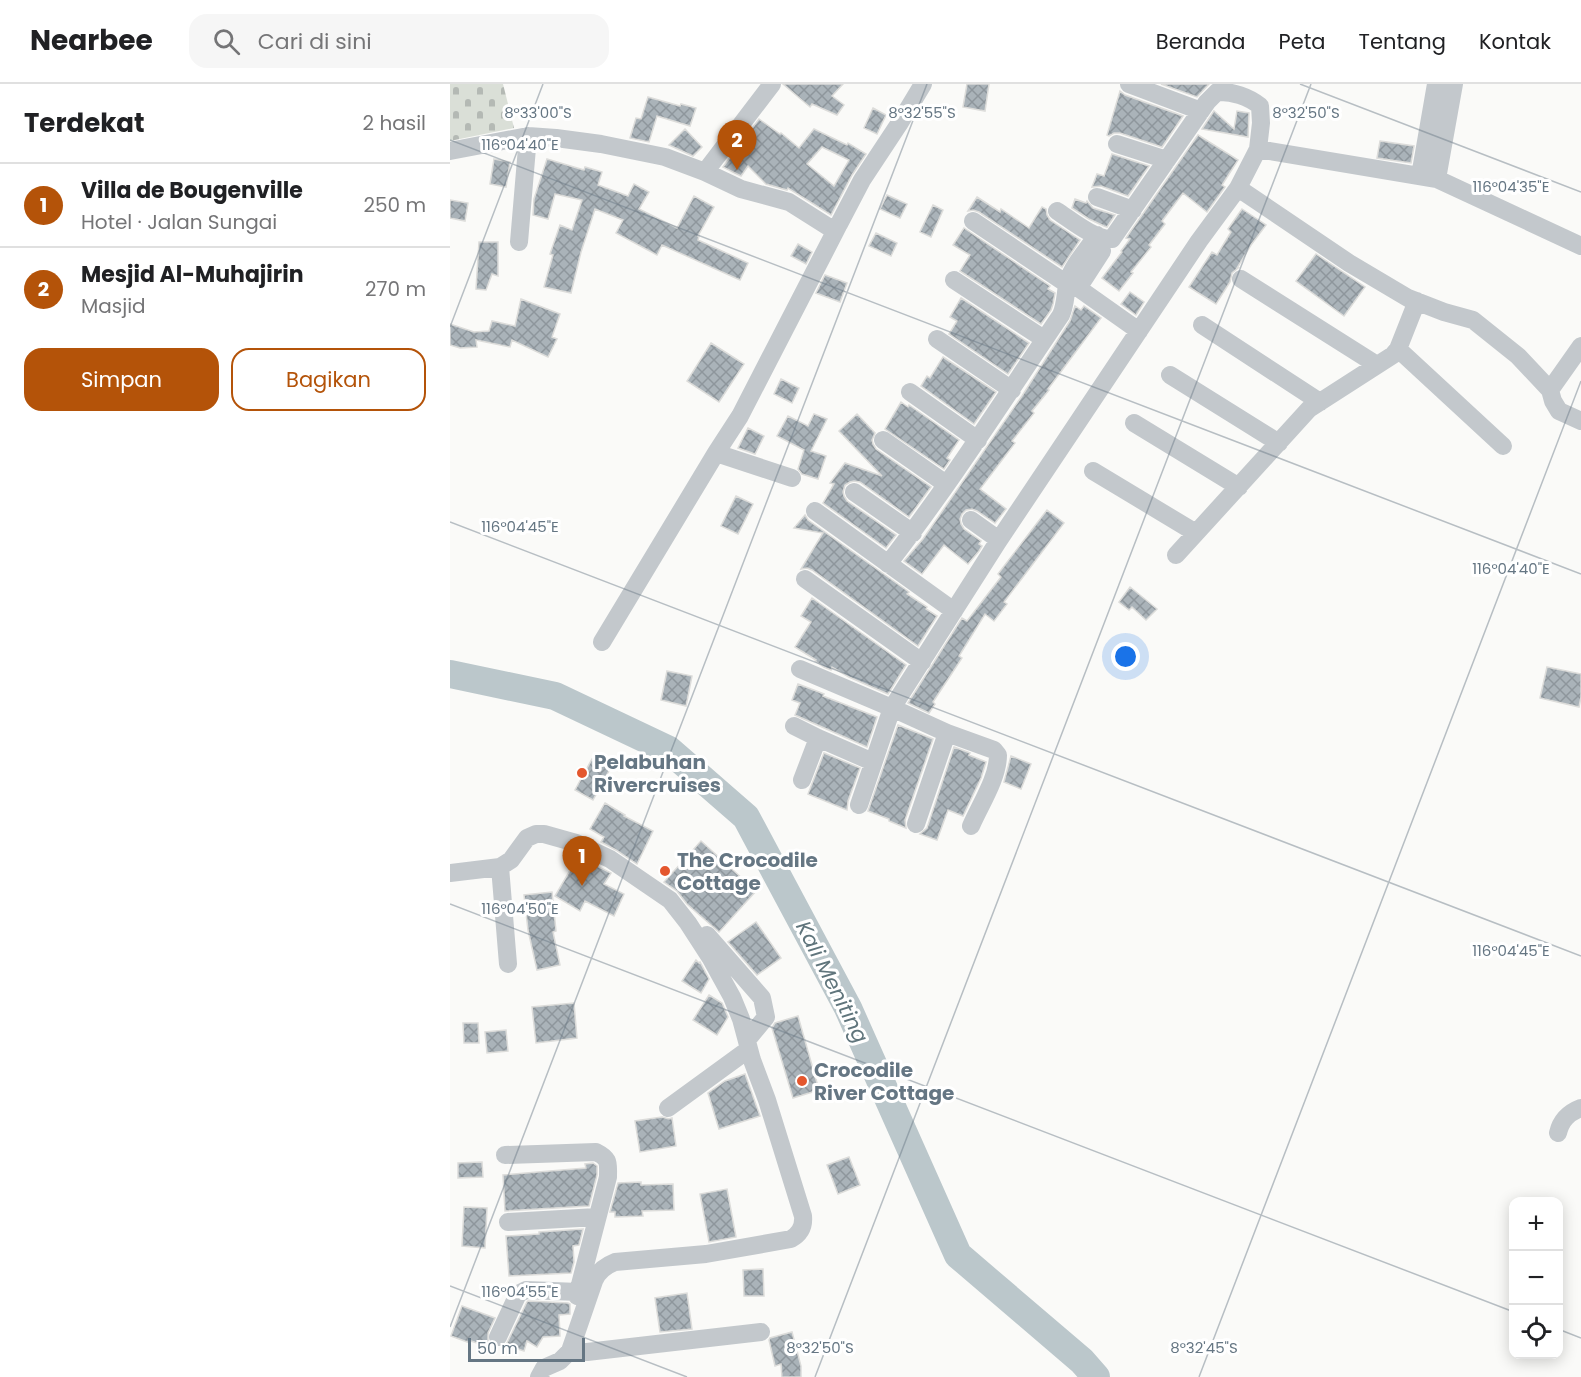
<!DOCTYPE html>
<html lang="id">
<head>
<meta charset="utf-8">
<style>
  body { margin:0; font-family:Poppins,sans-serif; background:#f6f6f6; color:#202124 }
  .controls { position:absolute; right:18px; bottom:18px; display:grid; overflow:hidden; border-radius:12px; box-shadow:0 3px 15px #0003 }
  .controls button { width:54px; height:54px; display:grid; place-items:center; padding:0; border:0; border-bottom:2px solid #e0e0e0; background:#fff; color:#202124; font:30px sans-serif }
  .scale { position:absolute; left:18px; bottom:15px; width:117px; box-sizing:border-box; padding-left:6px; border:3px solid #657683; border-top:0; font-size:16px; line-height:21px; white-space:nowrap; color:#657683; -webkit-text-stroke:4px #fff; paint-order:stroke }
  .you { position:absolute; left:676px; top:573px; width:21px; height:21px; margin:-15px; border:4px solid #fff; border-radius:50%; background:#1a73e8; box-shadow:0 0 0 9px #1a73e833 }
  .badge { display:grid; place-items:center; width:39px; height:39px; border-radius:50%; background:#b45309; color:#fff; font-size:20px; font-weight:700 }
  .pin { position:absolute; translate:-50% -50px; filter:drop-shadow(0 2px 3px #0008) }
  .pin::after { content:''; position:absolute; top:32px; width:21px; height:18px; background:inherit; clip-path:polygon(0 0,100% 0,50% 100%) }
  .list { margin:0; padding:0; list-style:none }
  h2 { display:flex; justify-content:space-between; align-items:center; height:78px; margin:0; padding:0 24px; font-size:26px }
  h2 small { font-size:20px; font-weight:400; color:#757577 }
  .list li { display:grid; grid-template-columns:39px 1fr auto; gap:18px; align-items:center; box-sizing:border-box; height:84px; padding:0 24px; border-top:2px solid #e0e0e0 }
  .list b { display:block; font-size:22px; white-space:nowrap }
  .list p { margin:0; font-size:20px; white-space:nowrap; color:#757577 }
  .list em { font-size:20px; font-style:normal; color:#757577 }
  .actions { display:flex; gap:12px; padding:18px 24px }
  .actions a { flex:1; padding:14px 0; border:2px solid #b45309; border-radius:18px; text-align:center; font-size:21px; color:#b45309 }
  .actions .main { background:#b45309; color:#fff }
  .icon { flex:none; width:33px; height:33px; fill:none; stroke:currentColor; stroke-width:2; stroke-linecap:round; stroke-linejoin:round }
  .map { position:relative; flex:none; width:1131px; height:1293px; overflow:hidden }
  header { display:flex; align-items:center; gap:36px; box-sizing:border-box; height:84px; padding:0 30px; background:#fff; border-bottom:2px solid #e0e0e0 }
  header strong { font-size:28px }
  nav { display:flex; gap:33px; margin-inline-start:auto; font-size:21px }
  .search { width:420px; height:54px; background:#f6f6f6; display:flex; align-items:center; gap:15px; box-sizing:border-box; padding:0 21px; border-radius:18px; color:#757577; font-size:22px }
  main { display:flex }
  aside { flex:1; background:#fff }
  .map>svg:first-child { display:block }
  .cemetery { fill:url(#cemetery-stones) }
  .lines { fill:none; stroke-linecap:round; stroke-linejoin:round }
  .river { stroke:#bbc7cb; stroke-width:28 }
  .building { fill:url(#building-cross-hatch); stroke:#dcdcda; stroke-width:1.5; fill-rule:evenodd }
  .minor { stroke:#c3c8cc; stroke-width:18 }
  .ticks { fill:none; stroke:#657683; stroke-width:1.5; stroke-opacity:0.45 }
  .poi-dot { fill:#e4572e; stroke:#fff; stroke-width:2 }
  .labels { text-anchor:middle; stroke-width:6; stroke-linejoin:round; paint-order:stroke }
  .poi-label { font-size:20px; font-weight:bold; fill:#657683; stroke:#fff; text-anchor:start }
  .water-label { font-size:21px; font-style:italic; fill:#60757c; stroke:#fff }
  .ticks-label { font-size:15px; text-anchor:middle; fill:#657683; stroke:#fff; stroke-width:6; stroke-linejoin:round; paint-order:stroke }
</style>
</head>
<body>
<header>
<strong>Nearbee</strong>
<div class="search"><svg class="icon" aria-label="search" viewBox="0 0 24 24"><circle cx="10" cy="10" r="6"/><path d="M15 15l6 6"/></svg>Cari di sini</div>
<nav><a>Beranda</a><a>Peta</a><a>Tentang</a><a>Kontak</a></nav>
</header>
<main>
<aside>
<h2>Terdekat<small>2 hasil</small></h2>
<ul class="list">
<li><span class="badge">1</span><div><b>Villa de Bougenville</b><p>Hotel · Jalan Sungai</p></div><em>250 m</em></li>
<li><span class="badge">2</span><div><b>Mesjid Al-Muhajirin</b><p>Masjid</p></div><em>270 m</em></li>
</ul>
<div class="actions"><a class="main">Simpan</a><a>Bagikan</a></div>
</aside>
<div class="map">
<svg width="1131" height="1293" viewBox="0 0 1131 1293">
  <defs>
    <pattern id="cemetery-stones" width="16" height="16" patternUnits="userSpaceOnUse" patternTransform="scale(1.5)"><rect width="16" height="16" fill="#dadfd7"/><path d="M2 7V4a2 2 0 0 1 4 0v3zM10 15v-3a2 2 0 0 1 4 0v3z" fill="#b4b9b4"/></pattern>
    <pattern id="building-cross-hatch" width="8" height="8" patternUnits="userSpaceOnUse" patternTransform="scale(1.5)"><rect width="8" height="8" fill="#aab3b9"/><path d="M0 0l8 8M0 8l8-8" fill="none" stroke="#8e969c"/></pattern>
  </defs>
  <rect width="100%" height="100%" fill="#fafaf8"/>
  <!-- cemetery -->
  <path class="cemetery" d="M0,0h53l11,44 -64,13z"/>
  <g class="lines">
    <!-- river -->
    <path class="river" d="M0,590l105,22 114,54 77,67 102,191 110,247 124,106 14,16"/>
  </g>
  <!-- building -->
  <path class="building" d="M333,0h60l-11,12 12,9 -7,10 -25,-11 -2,3z
    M517,0h22l-4,27 -22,-4z
    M711,0h48l-12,13z
    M670,7l5,4 58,21 -21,31 -42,-14h-6l-5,3 -2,-1z
    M198,13l32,9 1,-2 15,4 -6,18 -33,-10 -8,26 -19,-4 6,-20 5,1z
    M423,24l13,7 -9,19 -13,-6z
    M764,27l20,18 3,-18 12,2 -1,24 -46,-8z
    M309,35l21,15 1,-1 18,15 15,-19 33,16 1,-2 18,11 -14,21 -21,40 -43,-27 -1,2 -21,-6 -18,-18 -7,10 -18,-9zM372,63l27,13 -15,26 -27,-22z
    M235,45l17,18 -9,9 -24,-11z
    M748,51l40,25 -16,25 3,2 -18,25 -24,-19 -21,28 3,3 -16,21 2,2 -20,25 2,1 -14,18 -17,-13 20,-26 -1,-1 9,-12 -4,-1z
    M930,57l34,5 -3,17 -34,-5z
    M662,70l37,12 -21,30 -27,-10 -9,1 5,-13 7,2z
    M44,75l16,3 -4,25 -16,-3z
    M97,75l37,11 1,-3 17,5 -4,13 30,11 6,-12 15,8 -10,17 38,19 17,-32 20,11 -16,29h1l-1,4 50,23 -8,17 -78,-35 -5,10 -41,-22 7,-13 -28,-11 -14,43 -10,41 -27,-6 9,-32 -3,-1 10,-29 12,5 10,-30 -27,-6 -7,25 -15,-4 1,-16z
    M437,111l20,9 -7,14 -20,-9z
    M527,113l23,15 1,-3 28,19 13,-21 4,2 1,6 3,5 30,20 -18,27 -83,-55 -6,-2 -5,1z
    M625,115l11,4 1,-2 6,7 22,7 -8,12 -3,-1 -15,-7 -17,-11z
    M0,116l18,3 -3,18 -15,-3z
    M483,121l10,5 -12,27 -11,-5z
    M792,125l24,16 -15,20 -14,23h1l-6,5 -2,9 -14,22 -27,-17 23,-35 5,3 14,-23 -3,-3z
    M514,144l86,58 -2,3 7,4 -2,11 -2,6 -10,14 -81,-53 10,-16 -17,-10z
    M426,149l21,10 -6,13 -22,-10z
    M29,158h19v34l-6,-2 -6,16 -10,-1z
    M348,160l14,8 -6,12 -15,-8z
    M866,170l49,33 -21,29 -48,-35z
    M375,191l22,8 -7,19 -24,-9z
    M680,208l14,10 -8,13 -15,-11z
    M511,214l68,45 -21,31 -59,-40 8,-13 -7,-4z
    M71,215l39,15 -8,23 5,2 -9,18 -36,-17 -2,7 -34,-7 1,7 -17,1 -10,-3v-21l24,8 15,-1 3,-10 23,5z
    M625,222l6,4 3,-4 17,12 -53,71 1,1 -17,21 2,2 -22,28 3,2 -35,46 26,20 -11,14 -18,-12 -5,-2 -6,1 -4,4 -2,5 1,5 3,5 17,12 -2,3 3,2 -3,5 -11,13 -24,-19 -22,29 -18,-13 19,-22 99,-143 48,-75z
    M261,259l33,21 -25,38 -32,-21z
    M493,273l53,35 -22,32 -53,-38 6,-10 3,2z
    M331,295l18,9 -7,15 -18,-9z
    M451,318l7,5 1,-2 50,35 -12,18 3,2 -6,9 -59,-40z
    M364,330l13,5 -16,32 15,5 -8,23 -16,-5 -4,-5 6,-19 -27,-14 11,-20 20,10z
    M407,330l18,19 -3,7 1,4 3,5 55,38 -22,30 -49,-35 -6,-1 -4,1 -5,3 -2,7 1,4 3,5 49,34 -10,13 -63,-45 11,-19 -4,-1 15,-20 37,13 -43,-45z
    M298,344l16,8 -9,18 -17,-6z
    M286,412l17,8 -15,30 -17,-8z
    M597,426l17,13 -60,79 3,2 -13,17 -9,-7 -26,42 3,2 -29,44 2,2 -6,9 -21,-10 54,-85 5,3 34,-44 -3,-3z
    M355,431l3,5 101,72 -2,2 20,13 -1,2 11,7 -19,30 -106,-76 -5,-2 -6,1 22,-36 -29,-5z
    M680,503l27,22 -11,11 -14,-13 -3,3 -10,-8z
    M362,514l94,67 -18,29 -39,-17 -17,-10 -1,3 -7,-3 -9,-6 1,-1 -21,-13 16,-25 -10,-6z
    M1097,583l34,7v23l-2,10 -39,-9z
    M217,587l25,5 -6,30 -25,-6z
    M348,600l26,10 -1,2 54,21 -10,30 -72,-32 5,-12 -8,-3z
    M448,641l35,14 -28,81 1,8 -17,-7v-2l-21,-8z
    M504,663l16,6 -1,2 17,7 -5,16 -18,38 -15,-6 -11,30 -17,-6 7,-6z
    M374,669l36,15 -12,33 -1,9 -39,-16z
    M561,672l20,8 -10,25 -17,-7z
    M142,675l18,10 -17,31 -18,-10z
    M155,719l20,12 -1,1 29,15 -16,33 -21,-14 -15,-8 3,-5 -14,-8z
    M251,757l55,50 -37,41 -32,-28 -10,-13 -13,-9z
    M126,776l11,6 2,-4 22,11 -7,11 20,10 -10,22 -29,-15 -5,10 -25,-15z
    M102,808l4,39 -3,1 7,33 -23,5 -9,-40 -4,-35z
    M306,838l25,36 -24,17 -29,-33z
    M246,876l3,3 1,-1 9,17 -8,14 -19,-12z
    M259,911l13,8 6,14 -11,18 -24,-15z
    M124,919l3,35 -41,5 -4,-36z
    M348,932l21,74 -26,8 -21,-70 3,-5z
    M13,939h15l1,20h-15z
    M56,946l2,21 -21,2 -2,-21z
    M295,990l15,42 -41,13 -11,-36 17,-12z
    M212,1033l7,2 3,-1 4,28 -36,6 -5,-31z
    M399,1073l11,28 -22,9 -11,-29z
    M32,1078l1,15 -25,1v-15z
    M143,1079l4,3v9l-8,31 -84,5 -2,-36 71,-6 12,-1 -1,-4z
    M191,1098v3l32,-1 1,26 -32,1 1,5 -28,1v-5h-5l8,-29z
    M277,1105l9,48 -27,5 -9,-48z
    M14,1123l23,1 -2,40 -23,-2z
    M133,1145l-4,16 -6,1 1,16 -3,11 -62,3 -3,-40 33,-2v-2z
    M313,1185l1,27h-20l-1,-26z
    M237,1209l5,36 -32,3 -5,-34z
    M78,1217l40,2 2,1v10l-11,1 1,21 -17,1 -6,10 -10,-6 -3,10 -18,-6 21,-43z
    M12,1222l33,12 -7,15v8l-2,5 -15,-5 -1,2 -19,-7z
    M342,1248l9,34v11h-19l-1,-13 -6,2 -6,-26 1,-2z"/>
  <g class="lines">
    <!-- minor -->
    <path class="minor" d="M679,0l72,27
      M667,60l50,16
      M0,67l78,-15 28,2 45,6 64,13 40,15 67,-88
      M255,88l36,17 48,13 38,24c4,2 8,1 12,-2l23,-44 37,-56 24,-40
      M970,92l16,-92
      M987,95l17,-95
      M788,104l111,75 59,35 36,14 29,8 45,36 32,34 3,11 6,10 22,10
      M647,113l36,13
      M607,127c14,9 38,29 55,28l95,-137 10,-10c15,-1 32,5 43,14l1,17 -3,26
      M523,137l94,63
      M69,158l9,-106
      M652,167l-22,34 1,5 58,41
      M791,195l136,86
      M504,196l90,59
      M752,241l118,77
      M487,255l75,51
      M948,265l105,97
      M720,291l109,68
      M1100,306l31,-44
      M460,308l68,48
      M684,339l105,64
      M433,356l63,44
      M266,369l76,25
      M643,387l103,62
      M404,408l59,41
      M365,427l139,100
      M521,436l28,20
      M726,471l133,-146 84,-54 5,-6 19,-48
      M438,480c62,-80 116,-165 173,-249 5,-11 4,-22 7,-34 4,-15 20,-32 29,-46
      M355,495l117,83
      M152,558l114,-189 24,-37 99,-192
      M350,585l92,39 -33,97
      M344,642l24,12 55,24
      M352,696l16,-42
      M466,740l31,-91
      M521,742c9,-21 27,-48 27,-71l-4,-5 -47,-17 -55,-25 107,-168 200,-299 39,-53 20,-39 179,30 144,67
      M50,783l8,97
      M0,789l50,-6 11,-7 16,-22 9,-4h8l32,9 34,16 60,41 18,23 22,34 22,40 9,22 11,41 15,40 36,116c1,10 -3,18 -12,23l-85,15 -91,8c-10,4 -17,9 -21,19l-24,70 -10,10 -16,7 -5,9
      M257,851l55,63 4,19 -19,23
      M218,1024l81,-59
      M1108,1049c3,-13 10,-20 23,-25
      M55,1071l91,-3c14,7 12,11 12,25l-31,119
      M58,1138l89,-5
      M48,1253l20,-43 8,-4 53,2
      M120,1267l17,1 174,-20"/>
  </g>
  <!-- ticks -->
  <path class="ticks" d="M850,0l281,108M0,56l1131,434M0,243l93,-243M0,438l1131,434M0,820l1064,408M0,1202l237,91M0,1243l477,-1243M1108,1245l23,9M365,1293l496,-1293M749,1293l382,-996"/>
  <!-- markers -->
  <g class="poi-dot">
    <circle cx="132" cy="689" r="6"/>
    <circle cx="215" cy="787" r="6"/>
    <circle cx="352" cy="997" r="6"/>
  </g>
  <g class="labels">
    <!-- poi labels -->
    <g class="poi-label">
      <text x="144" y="685">Pelabuhan<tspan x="144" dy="23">Rivercruises</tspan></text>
      <text x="227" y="783">The Crocodile<tspan x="227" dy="23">Cottage</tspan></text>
      <text x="364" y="993">Crocodile<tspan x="364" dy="23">River Cottage</tspan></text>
    </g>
    <!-- water labels -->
    <g class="water-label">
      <text transform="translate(382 898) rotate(63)" y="7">Kali Meniting</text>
    </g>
  </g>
  <g class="ticks-label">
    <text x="88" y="34">8°33'00"S</text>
    <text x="472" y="34">8°32'55"S</text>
    <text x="856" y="34">8°32'50"S</text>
    <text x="70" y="66">116°04'40"E</text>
    <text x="1061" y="108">116°04'35"E</text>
    <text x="70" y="448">116°04'45"E</text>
    <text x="1061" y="490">116°04'40"E</text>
    <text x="70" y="830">116°04'50"E</text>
    <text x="1061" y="872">116°04'45"E</text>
    <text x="70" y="1213">116°04'55"E</text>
    <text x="370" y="1269">8°32'50"S</text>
    <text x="754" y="1269">8°32'45"S</text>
  </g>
</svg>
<div class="controls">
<button>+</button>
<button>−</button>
<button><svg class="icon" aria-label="locate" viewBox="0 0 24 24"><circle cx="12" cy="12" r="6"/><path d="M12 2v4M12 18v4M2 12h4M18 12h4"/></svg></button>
</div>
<div class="scale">50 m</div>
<div class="you"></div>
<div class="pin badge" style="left:132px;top:802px">1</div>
<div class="pin badge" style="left:287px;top:86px">2</div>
</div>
</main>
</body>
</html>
